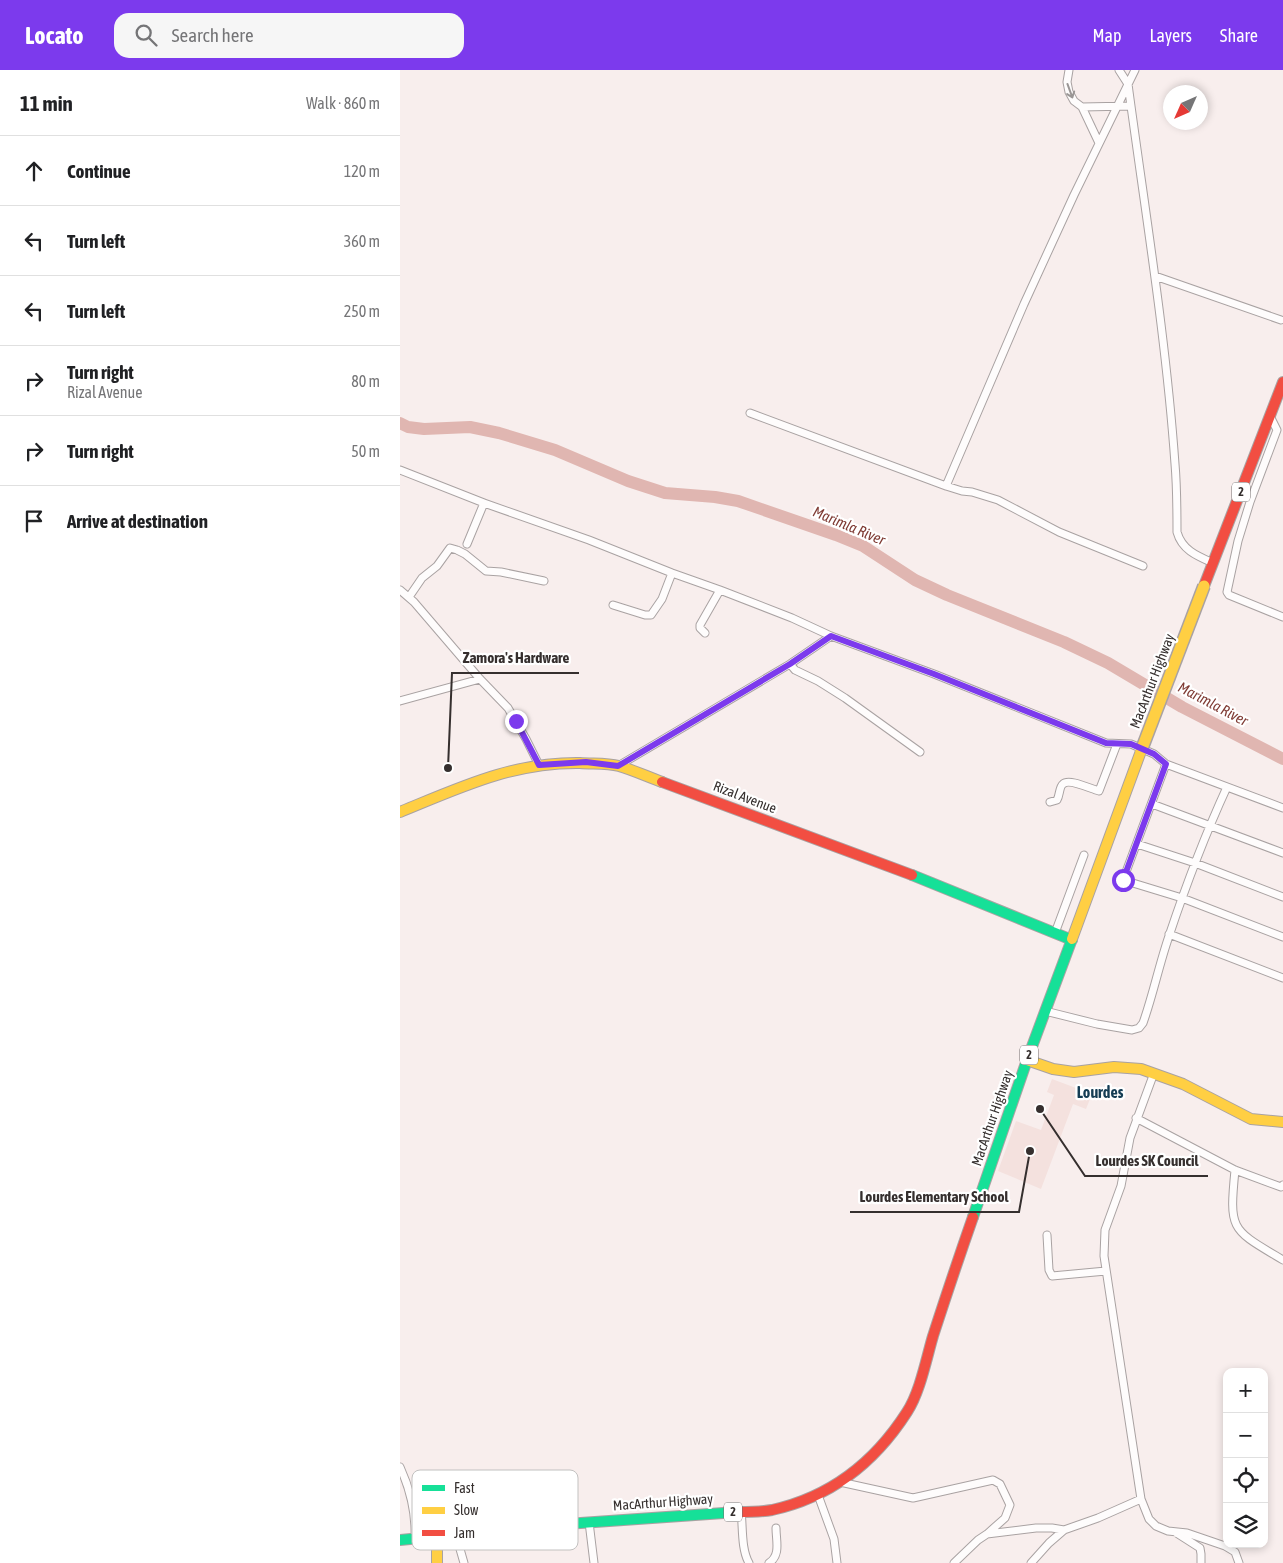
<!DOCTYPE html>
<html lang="en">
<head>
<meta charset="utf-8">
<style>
  body { margin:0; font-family:"Asap Condensed",sans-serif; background:#f6f6f6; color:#202124 }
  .controls { position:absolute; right:15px; bottom:15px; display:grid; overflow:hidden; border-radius:10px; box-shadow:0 2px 8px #0003 }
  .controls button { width:45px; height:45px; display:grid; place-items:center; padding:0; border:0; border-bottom:1px solid #e0e0e0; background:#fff; color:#202124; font:25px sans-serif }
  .compass { position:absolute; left:763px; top:15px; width:45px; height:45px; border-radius:50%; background:#fff; box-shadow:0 2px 8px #0003; rotate:225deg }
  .stop { position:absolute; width:15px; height:15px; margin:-11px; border:4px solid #7c3aed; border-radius:50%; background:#fff }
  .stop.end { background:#7c3aed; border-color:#fff; box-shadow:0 1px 5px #0008 }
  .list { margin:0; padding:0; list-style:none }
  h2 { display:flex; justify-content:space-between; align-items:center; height:65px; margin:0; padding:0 20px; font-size:21px }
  h2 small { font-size:16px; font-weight:400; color:#757577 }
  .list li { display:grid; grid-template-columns:32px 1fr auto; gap:15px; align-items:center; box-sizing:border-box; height:70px; padding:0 20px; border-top:1px solid #e0e0e0 }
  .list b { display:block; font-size:19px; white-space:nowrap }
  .list p { margin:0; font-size:16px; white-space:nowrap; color:#757577 }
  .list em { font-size:16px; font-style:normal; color:#757577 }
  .icon { flex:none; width:28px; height:28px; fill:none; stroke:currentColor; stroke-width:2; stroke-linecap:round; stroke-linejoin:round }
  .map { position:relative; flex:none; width:883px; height:1493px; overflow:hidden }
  header { display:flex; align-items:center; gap:30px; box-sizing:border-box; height:70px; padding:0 25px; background:#7c3aed; color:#fff }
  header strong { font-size:24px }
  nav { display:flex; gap:28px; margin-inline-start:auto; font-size:18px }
  .search { width:350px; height:45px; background:#f6f6f6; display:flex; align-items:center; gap:12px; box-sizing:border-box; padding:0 18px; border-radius:15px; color:#757577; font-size:19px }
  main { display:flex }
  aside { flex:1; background:#fff }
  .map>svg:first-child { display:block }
  .built { fill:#f4e1de }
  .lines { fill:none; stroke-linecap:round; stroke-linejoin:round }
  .river { stroke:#e0b6b1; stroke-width:12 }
  .street-casing { stroke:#a9a2a2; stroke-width:9 }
  .fast-casing { stroke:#a9a2a2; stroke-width:12 }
  .slow-casing { stroke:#a9a2a2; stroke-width:12 }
  .jam-casing { stroke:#a9a2a2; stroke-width:12 }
  .street { stroke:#fefcfc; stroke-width:7 }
  .fast { stroke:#16e098; stroke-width:10 }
  .slow { stroke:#ffcf43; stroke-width:10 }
  .jam { stroke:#f24e42; stroke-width:10 }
  .slow-bridge-casing { stroke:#a9a2a2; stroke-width:14; stroke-linecap:butt }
  .slow-bridge { stroke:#ffcf43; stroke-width:11 }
  .oneway { stroke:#9a9695 }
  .route { stroke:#7c3aed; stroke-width:6 }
  .labels { text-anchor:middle; stroke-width:4.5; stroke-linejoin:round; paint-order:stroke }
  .shield { fill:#fff; stroke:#726d6d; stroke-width:1 }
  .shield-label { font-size:12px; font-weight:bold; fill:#352f2e }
  .street-label { font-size:14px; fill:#352f2e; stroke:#fff }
  .water-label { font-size:15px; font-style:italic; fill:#7f3b34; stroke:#fff }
  .quarter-label { font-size:16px; font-weight:bold; fill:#153d54; stroke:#fff }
  .key { fill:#fff; stroke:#c2c1c0; stroke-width:1 }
  .key-label { font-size:14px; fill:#352f2e }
  .leader { fill:none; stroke:#352f2e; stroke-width:2 }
  .callout-dot { fill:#352f2e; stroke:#fff; stroke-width:2 }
  .callout-label { font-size:15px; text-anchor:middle; font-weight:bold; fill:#352f2e; stroke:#fff; stroke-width:4.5; stroke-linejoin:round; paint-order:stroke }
</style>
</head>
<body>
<header>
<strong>Locato</strong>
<div class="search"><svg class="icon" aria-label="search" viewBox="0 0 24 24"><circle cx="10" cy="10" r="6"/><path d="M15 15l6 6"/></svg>Search here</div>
<nav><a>Map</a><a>Layers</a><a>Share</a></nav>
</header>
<main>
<aside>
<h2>11 min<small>Walk · 860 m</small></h2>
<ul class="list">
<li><svg class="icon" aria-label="ahead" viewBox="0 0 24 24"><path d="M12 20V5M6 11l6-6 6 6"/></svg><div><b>Continue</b></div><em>120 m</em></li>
<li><svg class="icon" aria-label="left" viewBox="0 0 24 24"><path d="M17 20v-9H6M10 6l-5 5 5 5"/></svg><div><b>Turn left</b></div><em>360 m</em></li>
<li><svg class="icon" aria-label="left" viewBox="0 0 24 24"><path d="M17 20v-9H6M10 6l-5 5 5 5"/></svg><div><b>Turn left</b></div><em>250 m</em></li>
<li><svg class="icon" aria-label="right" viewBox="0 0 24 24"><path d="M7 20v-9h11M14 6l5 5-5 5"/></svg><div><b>Turn right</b><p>Rizal Avenue</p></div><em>80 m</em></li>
<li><svg class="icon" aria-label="right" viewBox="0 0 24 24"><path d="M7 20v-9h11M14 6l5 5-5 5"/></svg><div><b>Turn right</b></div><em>50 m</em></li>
<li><svg class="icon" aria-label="arrive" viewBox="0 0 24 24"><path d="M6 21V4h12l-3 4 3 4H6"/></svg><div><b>Arrive at destination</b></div></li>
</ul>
</aside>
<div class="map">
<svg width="883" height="1493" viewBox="0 0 883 1493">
  <rect width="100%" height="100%" fill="#f8eeed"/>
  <!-- built -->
  <path class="built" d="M652,1009l40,15 -6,15 -13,-5 -32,85 -43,-18 18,-50 25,9 13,-35 -7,-3z"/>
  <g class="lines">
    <!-- river -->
    <path class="river" d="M0,353l8,4 16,2 46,-2 29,6 56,17 73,31 37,12 50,4 23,4 98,34 27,11 52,34 32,15 117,47 44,21 74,44 101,52"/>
    <!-- street casing -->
    <g class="street-casing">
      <path id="street" d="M669,0l-2,12 2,10 5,9 8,6 17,36
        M719,0l9,14c17,127 38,253 47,380 2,23 2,46 2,68 5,18 20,24 36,31
        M682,37l49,-1
        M755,206l126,44
        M350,343l196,73 16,5 10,1 26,8 61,32 84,34
        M870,346l7,14 -27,72 -12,39 -11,51 2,3 54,22
        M0,400l84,33 105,37 83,33 48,17 72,28 39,18 103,38 172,69 25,1 23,10 12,10 117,44
        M546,416l78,-182 50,-109 61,-125
        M67,474l17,-41
        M0,520l14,12 66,77 28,29 18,31 13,26
        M9,527l13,-19 15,-12 13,-18 7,2 8,4 21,17 15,1 43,9
        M213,535l32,10h6l11,-16 10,-26
        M305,563l-5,-5v-3l20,-35
        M390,594l5,6 23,11 27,17 75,54
        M0,631l80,-22
        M766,694l-43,116 59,18 101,39
        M218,696l172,-102 41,-28
        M650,732l7,-2c3,-5 2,-13 6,-16 6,-6 28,5 36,7l18,-47
        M752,734l131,49
        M737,774l58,19 88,34
        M655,863l29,-78
        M769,864l114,44
        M645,941l52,13 35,6 7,-2 4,-5c10,-28 16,-58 26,-87 17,-51 36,-101 58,-149
        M736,1048l99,52 46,17 2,-2
        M835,1100c-6,61 -4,59 48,90
        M647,1165l2,35 3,6 54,-5
        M0,1397c11,24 16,47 15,72
        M440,1412l73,16 80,-18 7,4 10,21 -5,13 -18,16
        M418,1425l16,44 3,24
        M741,1429l-37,-243 1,-26 16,-44 9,-48 24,-65
        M341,1441c2,16 0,38 8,52
        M189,1452l5,41
        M775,1462l25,16 1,6v9
        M56,1465l8,28
        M369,1493c12,-8 7,-22 7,-35
        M554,1493l24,-23 9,-6 49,-6h16l12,2
        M631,1493l18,-20 15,-13 34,-12 43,-19 8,20 7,7 12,5 19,2 38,13 10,6 4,11"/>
    </g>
    <!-- fast casing -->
    <g class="fast-casing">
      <path id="fast" d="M512,805l160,65
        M573,1147l54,-157 45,-121
        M0,1470l152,-15 186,-13"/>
    </g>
    <!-- slow casing -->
    <g class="slow-casing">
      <path id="slow" d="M0,742c61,-25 113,-50 180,-49 13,1 27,0 39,3 14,4 29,11 43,16
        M672,869l69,-188
        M627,990l26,9 21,3 40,-5 27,2 42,15 68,35 32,3
        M37,1467v26"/>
    </g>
    <!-- jam casing -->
    <g class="jam-casing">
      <path id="jam" d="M804,516l79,-204
        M262,712l250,93
        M338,1442c11,0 23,0 34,-2 59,-13 103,-48 135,-98 13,-20 19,-52 26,-76 13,-40 26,-79 40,-119"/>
    </g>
    <!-- street -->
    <use href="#street" class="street"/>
    <!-- fast -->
    <use href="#fast" class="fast"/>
    <!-- slow -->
    <use href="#slow" class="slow"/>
    <!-- jam -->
    <use href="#jam" class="jam"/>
    <!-- slow-bridge casing -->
    <g class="slow-bridge-casing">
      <path id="slow-bridge" d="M741,681l63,-165"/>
    </g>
    <!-- slow-bridge -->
    <use href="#slow-bridge" class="slow-bridge"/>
  </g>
  <!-- one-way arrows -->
  <defs><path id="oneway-shaft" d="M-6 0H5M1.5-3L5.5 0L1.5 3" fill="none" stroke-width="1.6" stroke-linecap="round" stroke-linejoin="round" transform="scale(1.25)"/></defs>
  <use class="oneway" href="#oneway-shaft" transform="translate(670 21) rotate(70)"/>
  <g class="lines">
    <!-- route -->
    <path class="route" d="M116,651l23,44 47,-3 32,4 172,-102 41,-28 103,38 172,69 25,1 23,10 12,10 -43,116"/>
  </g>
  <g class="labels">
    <!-- shield labels -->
    <g class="shield">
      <rect x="832" y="412.5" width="18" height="19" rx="4"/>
      <rect x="620" y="975.5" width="18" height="19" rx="4"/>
      <rect x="324" y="1432.5" width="18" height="19" rx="4"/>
    </g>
    <g class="shield-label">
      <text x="841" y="426">2</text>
      <text x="629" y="989">2</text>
      <text x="333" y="1446">2</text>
    </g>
    <!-- street labels -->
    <g class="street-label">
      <text transform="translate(752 611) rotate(-69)" y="5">MacArthur Highway</text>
      <text transform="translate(345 727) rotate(21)" y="5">Rizal Avenue</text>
      <text transform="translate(592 1048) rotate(-71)" y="5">MacArthur Highway</text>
      <text transform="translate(263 1432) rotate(-4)" y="5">MacArthur Highway</text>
    </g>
    <!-- water labels -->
    <g class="water-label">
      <text transform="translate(449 456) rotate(23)" y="5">Marimla River</text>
      <text transform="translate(813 634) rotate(28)" y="5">Marimla River</text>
    </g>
    <!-- quarter labels -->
    <g class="quarter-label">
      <text x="700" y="1028">Lourdes</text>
    </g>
  </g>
  <!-- legend -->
  <rect x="12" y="1400" width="166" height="80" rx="8" class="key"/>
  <rect x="22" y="1415" width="23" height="6" fill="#16e098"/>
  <rect x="22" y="1437" width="23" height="7" fill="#ffcf43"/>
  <rect x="22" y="1460" width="23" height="6" fill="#f24e42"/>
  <g class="key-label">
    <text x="54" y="1423">Fast</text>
    <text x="54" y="1445">Slow</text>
    <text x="54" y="1468">Jam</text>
  </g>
  <!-- callouts -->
  <path class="leader" d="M48 698L52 603H179M640 1039L685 1106H808M630 1081L619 1142H450"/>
  <g class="callout-dot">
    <circle cx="48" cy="698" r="5"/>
    <circle cx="640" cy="1039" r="5"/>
    <circle cx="630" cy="1081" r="5"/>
  </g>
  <g class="callout-label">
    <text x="116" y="593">Zamora's Hardware</text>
    <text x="747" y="1096">Lourdes SK Council</text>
    <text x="534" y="1132">Lourdes Elementary School</text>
  </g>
</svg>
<div class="controls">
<button>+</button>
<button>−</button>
<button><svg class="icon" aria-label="locate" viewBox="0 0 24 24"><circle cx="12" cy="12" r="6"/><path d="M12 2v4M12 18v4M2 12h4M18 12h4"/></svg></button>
<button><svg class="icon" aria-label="layers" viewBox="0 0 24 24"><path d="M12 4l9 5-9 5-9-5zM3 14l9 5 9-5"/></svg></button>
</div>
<svg class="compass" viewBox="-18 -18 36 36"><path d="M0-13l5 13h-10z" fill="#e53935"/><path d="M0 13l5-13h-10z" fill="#757577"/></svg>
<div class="stop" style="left:723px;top:810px"></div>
<div class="stop end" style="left:116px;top:651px"></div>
</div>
</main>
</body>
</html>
